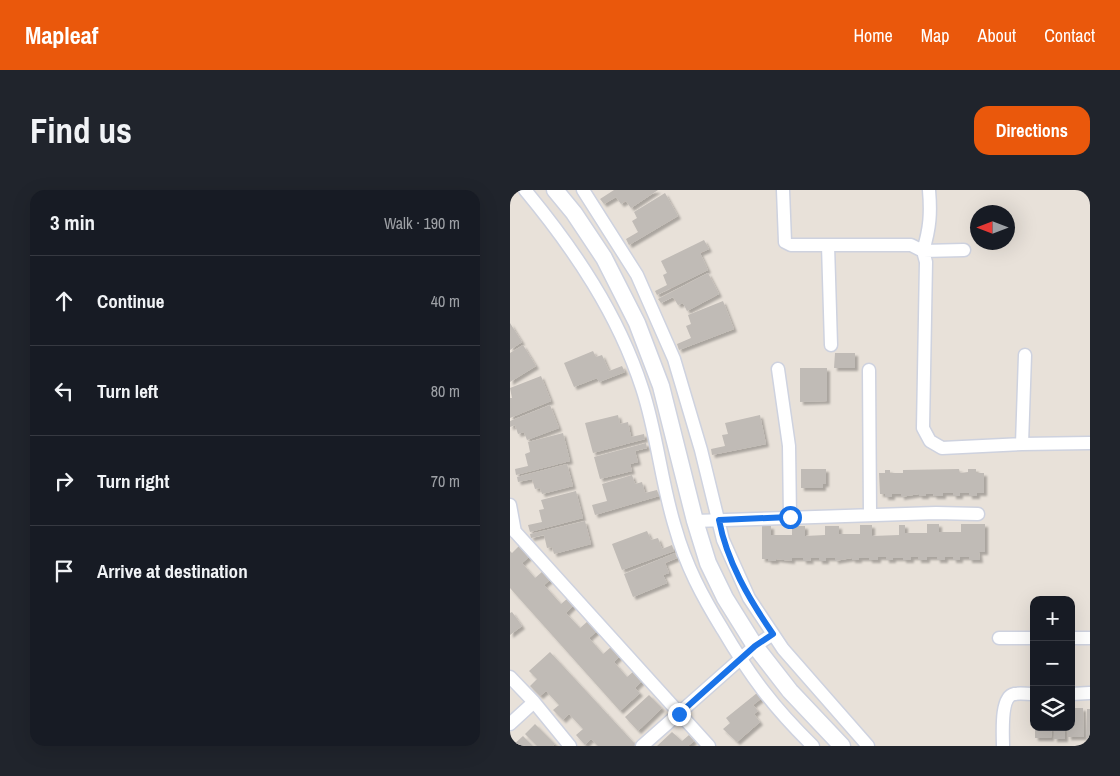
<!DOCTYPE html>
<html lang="en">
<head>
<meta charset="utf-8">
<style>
  body { margin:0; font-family:"Archivo Narrow",sans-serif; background:#20242c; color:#f1f3f6 }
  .controls { position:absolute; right:15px; bottom:15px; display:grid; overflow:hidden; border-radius:10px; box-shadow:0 5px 20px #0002 }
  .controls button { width:45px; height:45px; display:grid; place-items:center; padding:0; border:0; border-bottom:1px solid #363941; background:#171b24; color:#f1f3f6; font:25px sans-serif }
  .compass { position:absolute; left:460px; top:15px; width:45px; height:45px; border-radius:50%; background:#171b24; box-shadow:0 5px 20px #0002; rotate:270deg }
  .stop { position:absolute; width:15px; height:15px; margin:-11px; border:4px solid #1a73e8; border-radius:50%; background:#fff }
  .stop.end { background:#1a73e8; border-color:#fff; box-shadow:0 1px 5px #0008 }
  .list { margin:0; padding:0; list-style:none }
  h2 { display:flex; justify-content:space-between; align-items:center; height:65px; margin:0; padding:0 20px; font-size:21px }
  h2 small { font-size:16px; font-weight:400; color:#9ea1a6 }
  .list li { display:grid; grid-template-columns:32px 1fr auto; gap:15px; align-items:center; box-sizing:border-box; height:90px; padding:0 20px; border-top:1px solid #363941 }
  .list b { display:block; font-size:19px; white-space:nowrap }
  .list em { font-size:16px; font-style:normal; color:#9ea1a6 }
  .icon { flex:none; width:28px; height:28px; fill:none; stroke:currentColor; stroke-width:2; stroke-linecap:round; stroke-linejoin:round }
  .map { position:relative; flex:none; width:580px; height:556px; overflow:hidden; border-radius:15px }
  header { display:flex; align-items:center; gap:30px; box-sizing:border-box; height:70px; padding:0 25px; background:#ea580c; color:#fff }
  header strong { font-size:24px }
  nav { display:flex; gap:28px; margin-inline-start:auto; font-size:18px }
  .intro { display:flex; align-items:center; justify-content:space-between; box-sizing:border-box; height:120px; padding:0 30px }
  h1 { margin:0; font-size:35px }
  .button { padding:12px 22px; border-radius:15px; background:#ea580c; color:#fff; font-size:18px; font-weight:700 }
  main { display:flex; gap:30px; padding:0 30px }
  aside { flex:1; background:#171b24; border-radius:15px; box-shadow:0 5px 20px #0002 }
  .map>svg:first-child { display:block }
  .building { fill:#c0bbb6; filter:url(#shadow) }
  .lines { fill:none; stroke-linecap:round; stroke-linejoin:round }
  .minor-casing { stroke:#ced2df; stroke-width:15 }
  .tertiary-casing { stroke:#ced2df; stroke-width:19 }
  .minor { stroke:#fff; stroke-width:12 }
  .tertiary { stroke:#fff; stroke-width:16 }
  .route { stroke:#1a73e8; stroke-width:6 }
</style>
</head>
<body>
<header>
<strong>Mapleaf</strong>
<nav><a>Home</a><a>Map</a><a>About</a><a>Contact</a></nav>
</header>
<div class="intro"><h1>Find us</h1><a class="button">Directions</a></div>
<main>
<aside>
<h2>3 min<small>Walk · 190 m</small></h2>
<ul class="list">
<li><svg class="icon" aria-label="ahead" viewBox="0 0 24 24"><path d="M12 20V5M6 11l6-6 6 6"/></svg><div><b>Continue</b></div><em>40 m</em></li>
<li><svg class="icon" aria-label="left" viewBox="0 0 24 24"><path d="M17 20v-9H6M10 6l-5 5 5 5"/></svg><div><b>Turn left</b></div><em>80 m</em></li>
<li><svg class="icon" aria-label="right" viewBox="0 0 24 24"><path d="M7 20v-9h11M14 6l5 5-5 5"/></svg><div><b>Turn right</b></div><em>70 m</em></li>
<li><svg class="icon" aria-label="arrive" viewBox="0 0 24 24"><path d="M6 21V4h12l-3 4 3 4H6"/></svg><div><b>Arrive at destination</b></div></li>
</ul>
</aside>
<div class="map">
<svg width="580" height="556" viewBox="0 0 580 556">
  <defs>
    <filter id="shadow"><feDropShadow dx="3" dy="3" stdDeviation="1" flood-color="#0004"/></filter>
  </defs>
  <rect width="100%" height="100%" fill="#e8e1d9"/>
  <!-- building -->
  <path class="building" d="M104,0h44l-27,18 -5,-7 -5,3 -5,-7 -12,7 -4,-5z
    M155,3l13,23 -49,29 -3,-6 12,-7 -6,-11 5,-3 -3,-6z
    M194,50l5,9 -9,4 8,17 -51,25 -2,-4 12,-6 -4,-10 4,-2 -6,-12z
    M198,83l11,21 -32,17 -4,-8 -5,2 -5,-8 -12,6 -3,-4z
    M213,111l11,28 -55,21 -2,-6 14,-6 -5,-12 5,-2 -3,-9z
    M0,133l12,19 -12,8z
    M13,155l13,21 -26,16v-29z
    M83,161l3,6 6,-2 7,16 13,-5 3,6 -26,10 -2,-4 -23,9 -10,-24z
    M325,163h20v15h-21z
    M290,178h27v33l-27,1z
    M31,186l10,25 -41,17v-20h2l-2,-10z
    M40,215l9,23 -32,12 -3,-8 -6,2 -3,-9 -5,2v-6z
    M108,225l2,9 8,-2 3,15 13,-3 1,5 -52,14 -8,-30z
    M250,225l6,29 -54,11 -1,-6 14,-3 -3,-11 6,-1 -3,-11z
    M53,243l7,28 -54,14 -1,-6 13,-3 -3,-12 5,-2 -2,-10z
    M136,253l1,5 -12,3 3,11 -8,2 2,7 -32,8 -6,-22z
    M57,274l6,22 -31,8 -2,-6 -5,1 -3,-10 -14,3 -1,-5z
    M291,279h25v15h-3v4h-22z
    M449,279l1,4 8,-1v-3h8v4h8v20h-7v3h-8v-3h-9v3h-7v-3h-10v3h-9l-1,-2h-7v2h-7v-2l-18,3v-3h-9v3h-7v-3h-5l-1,-21h6v-3h5v3h13v-3z
    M122,285l3,9 7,-2 3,11 12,-3 2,6 -64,19 -3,-10 15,-4 -5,-17z
    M66,301l7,27 -53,14 -2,-7 14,-3 -3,-12 5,-1 -3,-9z
    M75,331l6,23 -37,10 -2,-7 -5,1 -3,-13 -13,3 -1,-4z
    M417,334h12v8h22v-8h24v28h-6l1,8h-11v-3h-9v3h-7v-3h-8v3h-8v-3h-10v3h-9v-3h-7v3h-8v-2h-10v2h-7v-3h-8v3h-9v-2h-10v2h-7v-2l-17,3v-3h-9v3h-7v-3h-9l1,3h-8v-3h-11v3l-16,-2v2h-8v-2h-6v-33h9v9h21v-9h13v10l20,-1v-9h14v8h21v-9h12v11l27,-1v-10h6v8h22z
    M137,341l4,9 7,-2 4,11 10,-4 2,6 -52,19 -10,-26z
    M10,355l10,11 -8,7 13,15 8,-7 8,8 -7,6 17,19 7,-6 6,7 -8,8 14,15 8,-7 9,10 -8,7 14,16 8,-7 9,9 -6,6 13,15 7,-6 8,10 -7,7 5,5 -20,18 -110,-123v-37l2,2z
    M165,363l2,5 -12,5 4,10 -6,2 4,8 -34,14 -9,-23z
    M2,422l10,14 -12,9v-22z
    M40,462l85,92 -1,2h-36l-7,-7 -6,6 -9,-10 7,-6 -14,-15 -6,6 -10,-10 6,-5 -13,-14 -6,5 -10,-10 7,-7 -8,-8z
    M247,503l5,5 -9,7 5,6 -4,3 6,8 -23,20 -14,-13 7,-6 -4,-5z
    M139,505l13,13 -24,23 -13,-14z
    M561,518h12l1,29h-16v-10h3z
    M577,519h3v29h-4z
    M25,534l20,20 -2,2h-16l-12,-12z
    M525,537h17l-1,11h-16z
    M544,537h11v12h-11z
    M162,542l10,9 7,-6 5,6 -6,5h-31z
    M13,546l10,10h-21z"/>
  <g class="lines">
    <!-- minor casing -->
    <g class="minor-casing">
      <path id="minor" d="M15,0c49,59 93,124 117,198 15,45 19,94 33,139 11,39 27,69 48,103 27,46 51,78 90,116
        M73,0l54,85 37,84 27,91 22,90 26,58 34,51 85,97
        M273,0l2,52 6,3h120l12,6 3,11 -3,166 7,13 12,7 80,-4 68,-1
        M419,0c2,23 1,38 -6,61l41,-1
        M318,55l3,100
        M268,179l11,77 1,71
        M359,180l1,145
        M512,254l3,-89
        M0,315l5,27
        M185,331l241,-8 42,1
        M0,336l199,220
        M489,448h35
        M561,448h19
        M0,487l24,25 36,44
        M561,504l19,-1
        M0,534l24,-22
        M132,556l113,-100 18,-12
        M493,556c0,-12 -3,-49 11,-52 6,-1 13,0 20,0"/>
    </g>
    <!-- tertiary casing -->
    <g class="tertiary-casing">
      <path id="tertiary" d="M45,0l19,23 30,45 33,65 24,63 34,135 13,42 17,35 30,48 35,45 52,55"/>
    </g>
    <!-- minor -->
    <use href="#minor" class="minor"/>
    <!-- tertiary -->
    <use href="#tertiary" class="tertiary"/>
  </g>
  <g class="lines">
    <!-- route -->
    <path class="route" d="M169,524l76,-68 18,-12c-24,-35 -46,-72 -54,-114l71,-3"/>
  </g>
</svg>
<div class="controls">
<button>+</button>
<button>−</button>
<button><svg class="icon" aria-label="layers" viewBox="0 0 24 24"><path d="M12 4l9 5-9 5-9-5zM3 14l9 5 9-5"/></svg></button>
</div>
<svg class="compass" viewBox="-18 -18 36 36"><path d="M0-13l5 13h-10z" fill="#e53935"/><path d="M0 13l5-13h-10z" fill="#9ea1a6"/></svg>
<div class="stop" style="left:280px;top:327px"></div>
<div class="stop end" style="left:169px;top:524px"></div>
</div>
</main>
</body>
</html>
